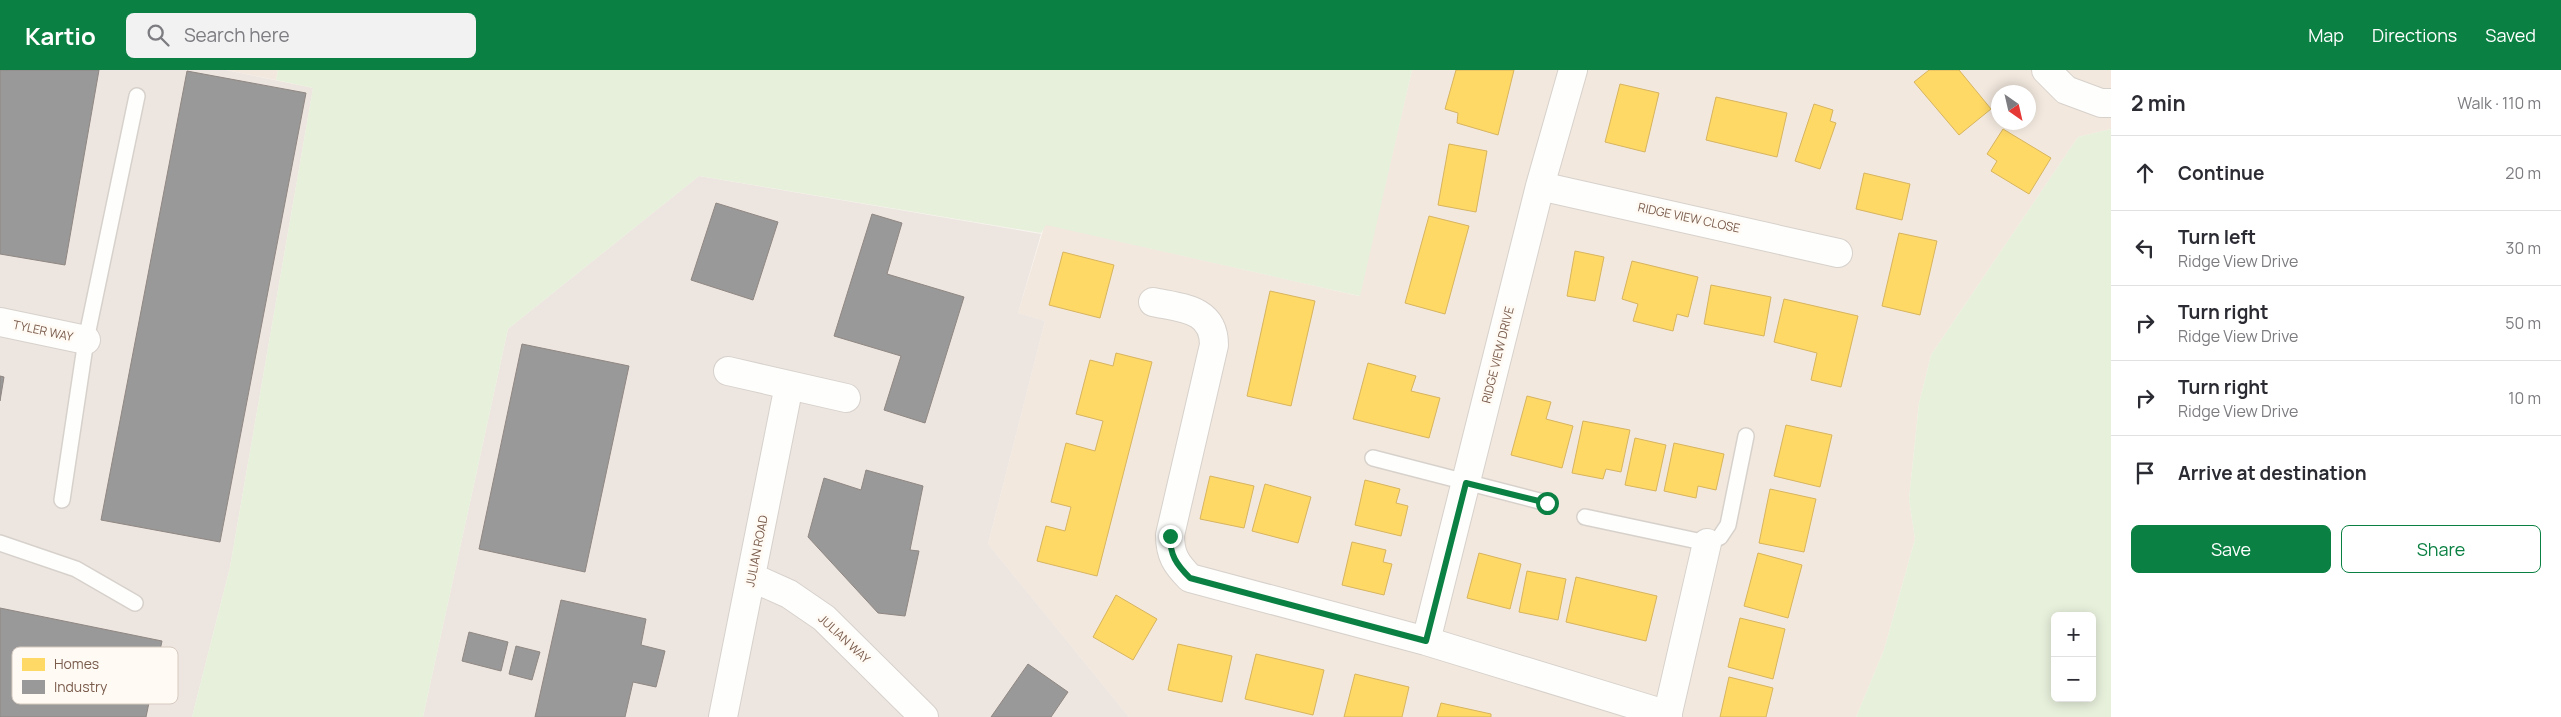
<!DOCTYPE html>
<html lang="en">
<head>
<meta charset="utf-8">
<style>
  body { margin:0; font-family:Manrope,sans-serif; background:#f2f2f3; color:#2b2b33 }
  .controls { position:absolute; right:15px; bottom:15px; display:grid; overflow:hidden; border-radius:8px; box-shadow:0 2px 12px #0003 }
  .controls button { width:45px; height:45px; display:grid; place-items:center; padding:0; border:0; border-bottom:1px solid #e1e1e2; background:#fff; color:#2b2b33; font:25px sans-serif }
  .compass { position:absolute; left:1991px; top:15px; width:45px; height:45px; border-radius:50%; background:#fff; box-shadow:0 2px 12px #0003; rotate:146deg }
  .stop { position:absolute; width:15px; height:15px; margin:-11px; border:4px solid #0b8043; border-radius:50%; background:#fff }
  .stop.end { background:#0b8043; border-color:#fff; box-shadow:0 1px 5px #0008 }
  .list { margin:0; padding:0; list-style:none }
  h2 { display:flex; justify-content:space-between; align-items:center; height:65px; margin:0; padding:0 20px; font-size:21px }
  h2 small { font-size:16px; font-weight:400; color:#7c7c81 }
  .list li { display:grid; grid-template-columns:32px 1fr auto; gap:15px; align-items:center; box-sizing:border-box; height:75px; padding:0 20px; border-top:1px solid #e1e1e2 }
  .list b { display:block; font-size:19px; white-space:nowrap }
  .list p { margin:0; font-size:16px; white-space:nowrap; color:#7c7c81 }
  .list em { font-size:16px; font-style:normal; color:#7c7c81 }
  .actions { display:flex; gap:10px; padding:15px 20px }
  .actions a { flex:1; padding:11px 0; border:1px solid #0b8043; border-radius:8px; text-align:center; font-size:18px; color:#0b8043 }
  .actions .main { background:#0b8043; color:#fff }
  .icon { flex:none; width:28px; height:28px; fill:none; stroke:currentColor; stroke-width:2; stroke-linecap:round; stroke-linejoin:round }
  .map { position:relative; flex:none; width:2111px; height:647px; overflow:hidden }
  header { display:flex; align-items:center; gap:30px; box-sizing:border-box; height:70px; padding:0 25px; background:#0b8043; color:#fff }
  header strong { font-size:24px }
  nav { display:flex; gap:28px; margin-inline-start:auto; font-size:18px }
  .search { width:350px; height:45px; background:#f2f2f3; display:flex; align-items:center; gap:12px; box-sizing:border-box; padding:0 18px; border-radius:8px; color:#7c7c81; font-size:19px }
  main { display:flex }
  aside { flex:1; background:#fff }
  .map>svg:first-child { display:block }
  .residential { fill:#f2e8de; fill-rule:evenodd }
  .industrial { fill:#ede5e0 }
  .green { fill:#e7f0db; fill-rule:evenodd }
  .homes { fill:#ffd966; stroke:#d7b45e }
  .industry { fill:#999; stroke:#908782 }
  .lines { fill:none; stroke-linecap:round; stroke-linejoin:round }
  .service-casing { stroke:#d7d1cb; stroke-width:18 }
  .minor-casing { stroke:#d7d1cb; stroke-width:30 }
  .tertiary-casing { stroke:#d7d1cb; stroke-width:30 }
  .service { stroke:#fefefd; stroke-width:15 }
  .minor { stroke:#fefefd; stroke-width:28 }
  .tertiary { stroke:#fefefd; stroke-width:28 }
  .route { stroke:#0b8043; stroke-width:6 }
  .labels { text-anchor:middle; stroke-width:5; stroke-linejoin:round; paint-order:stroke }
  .street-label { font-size:12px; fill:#7a5c4d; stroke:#fffaf3 }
  .key { fill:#fffaf3; stroke:#d7cbc1; stroke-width:1 }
  .key-label { font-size:14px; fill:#7a5c4d }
</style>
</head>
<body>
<header>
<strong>Kartio</strong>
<div class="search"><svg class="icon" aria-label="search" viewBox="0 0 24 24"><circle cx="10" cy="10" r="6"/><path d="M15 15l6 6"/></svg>Search here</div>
<nav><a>Map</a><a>Directions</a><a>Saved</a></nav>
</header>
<main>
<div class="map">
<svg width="2111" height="647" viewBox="0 0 2111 647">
  <rect width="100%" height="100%" fill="#f9f5f0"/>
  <!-- residential -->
  <path class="residential" d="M226,0h52l-2,10z
    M1412,0h699v59l-33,8 -147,218 -12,48 -10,96 6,40 -31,111 -28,67h-727l-141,-173 57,-223 -27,-8 27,-89 314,72zM1999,22h30v30h-30z"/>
  <!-- industrial -->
  <path class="industrial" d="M0,0h226l87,18 -83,479 -38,150h-192z
    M699,106l342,58 -23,79 27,8 -57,223 141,173h-706l85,-388z"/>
  <!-- green -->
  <path class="green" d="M278,0h1134l-52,226 -314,-71 -5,8 -342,-57 -191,153 -85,388h-231l38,-150 83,-479 -37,-8z
    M2111,59v588h-255l28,-67 31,-111 -6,-40 10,-96 12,-48 147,-218zM2055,546h37v82h-37z"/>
  <!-- homes -->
  <path class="homes" d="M1456,0h58l-16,65 -41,-12 1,-10 -13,-4z
    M1929,0h30l32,39 -32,26 -45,-53z
    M1620,14l39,9 -14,59 -40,-10z
    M1716,27l71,16 -10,44 -71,-17z
    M1814,34l19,6 -3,11 6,2 -16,46 -25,-8z
    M2003,59l48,29 -22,36 -38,-23 6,-10 -10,-7z
    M1449,74l38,7 -11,61 -38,-7z
    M1864,103l46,11 -8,36 -46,-11z
    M1429,146l40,10 -24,88 -40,-11z
    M1899,163l38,8 -17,74 -38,-9z
    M1575,181l29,6 -9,44 -28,-5z
    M1063,182l51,13 -14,53 -51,-13z
    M1632,191l66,16 -10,40 -11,-3 -4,17 -40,-10 5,-17 -16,-5z
    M1711,215l60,12 -7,39 -60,-12z
    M1270,221l45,10 -24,105 -44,-10z
    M1784,229l74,17 -17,71 -30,-7 6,-27 -43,-11z
    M1116,283l36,9 -55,214 -60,-15 9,-35 19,5 6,-24 -20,-5 15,-59 29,8 8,-30 -27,-7 14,-54 23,6z
    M1368,293l48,13 -5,15 29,7 -11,40 -76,-19z
    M1527,326l24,6 -5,17 27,7 -11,42 -51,-13z
    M1583,351l47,9 -9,42 -15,-3 -3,10 -31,-6z
    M1786,355l46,10 -12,52 -46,-11z
    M1635,368l31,7 -10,46 -31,-6z
    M1674,373l50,11 -8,36 -18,-4 -2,12 -32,-7z
    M1210,406l44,10 -10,42 -44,-9z
    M1365,410l35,9 -4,14 12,3 -7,30 -46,-11z
    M1265,414l46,13 -13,46 -46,-12z
    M1770,419l46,10 -12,53 -45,-9z
    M1352,472l34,8 -3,12 9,2 -8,31 -42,-10z
    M1479,483l42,11 -11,45 -43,-11z
    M1758,483l44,12 -14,53 -44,-12z
    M1527,501l39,8 -8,41 -39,-8z
    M1576,507l81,19 -11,45 -80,-19z
    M1116,525l41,24 -24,41 -40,-23z
    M1740,548l45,11 -12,50 -45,-12z
    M1178,574l54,12 -10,46 -54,-12z
    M1256,584l68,16 -11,45 -68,-16z
    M1355,604l54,13 -7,30h-58z
    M1729,607l44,11 -7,29h-46z
    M1441,633l50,11v3h-54z"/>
  <!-- industry -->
  <path class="industry" d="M0,0h99l-34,195 -65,-11z
    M187,1l119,22 -86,449 -119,-22z
    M716,133l62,19 -25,78 -62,-20z
    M872,144l30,9 -15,51 77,23 -39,126 -41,-13 17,-54 -67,-20z
    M522,274l107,22 -44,206 -106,-23z
    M0,306l4,1 -4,24z
    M866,400l57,16 -13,64 9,1 -14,65 -27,-3 -70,-76 16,-59 37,12z
    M561,530l85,19 -5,26 24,6 -9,36 -23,-5 -8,35h-90z
    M0,538l162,33 -16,76h-146z
    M469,562l39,10 -7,29 -39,-10z
    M516,576l24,6 -8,28 -23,-6z
    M1028,594l40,28 -17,25h-60z"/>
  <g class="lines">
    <!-- service casing -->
    <g class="service-casing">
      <path id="service" d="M1373,388l174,45
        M62,430l24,-160 51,-244
        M1585,447l122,26 13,-6 8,-12 18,-89
        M0,473l76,26 59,34"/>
    </g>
    <!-- minor casing -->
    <g class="minor-casing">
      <path id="minor" d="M1540,116l298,67
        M1153,232c28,6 61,6 61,43l-44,190c0,20 6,29 20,43l236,63 242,74
        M0,252l86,18
        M728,301l118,27
        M751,507l38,17 35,24 100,99
        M1426,571l114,-455 33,-116
        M723,647l66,-332
        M1667,647l40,-174"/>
    </g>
    <!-- tertiary casing -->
    <g class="tertiary-casing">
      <path id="tertiary" d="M2046,0l20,20 35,13h10"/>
    </g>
    <!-- service -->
    <use href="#service" class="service"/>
    <!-- minor -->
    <use href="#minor" class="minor"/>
    <!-- tertiary -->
    <use href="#tertiary" class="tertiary"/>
  </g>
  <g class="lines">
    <!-- route -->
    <path class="route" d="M1170,466c0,19 6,28 20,42l236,63 40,-158 81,20"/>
  </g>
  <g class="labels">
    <!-- street labels -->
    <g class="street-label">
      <text transform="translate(1689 148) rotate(12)" y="4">RIDGE VIEW CLOSE</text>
      <text transform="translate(43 261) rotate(12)" y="4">TYLER WAY</text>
      <text transform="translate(1498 285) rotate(-76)" y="4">RIDGE VIEW DRIVE</text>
      <text transform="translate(757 481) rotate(-79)" y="4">JULIAN ROAD</text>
      <text transform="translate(844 569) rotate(43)" y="4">JULIAN WAY</text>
    </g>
  </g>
  <!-- legend -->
  <rect x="12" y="577" width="166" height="57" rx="8" class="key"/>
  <rect x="22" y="588" width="23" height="13" fill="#ffd966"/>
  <rect x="22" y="610" width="23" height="14" fill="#999"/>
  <g class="key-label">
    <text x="54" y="599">Homes</text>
    <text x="54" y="622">Industry</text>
  </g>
</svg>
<div class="controls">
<button>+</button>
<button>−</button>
</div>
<svg class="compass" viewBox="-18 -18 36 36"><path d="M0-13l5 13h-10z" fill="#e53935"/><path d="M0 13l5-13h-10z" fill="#7c7c81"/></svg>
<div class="stop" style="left:1547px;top:433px"></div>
<div class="stop end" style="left:1170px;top:466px"></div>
</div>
<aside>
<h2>2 min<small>Walk · 110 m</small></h2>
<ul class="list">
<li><svg class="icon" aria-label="ahead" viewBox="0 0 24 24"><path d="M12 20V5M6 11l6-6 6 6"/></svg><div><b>Continue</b></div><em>20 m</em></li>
<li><svg class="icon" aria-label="left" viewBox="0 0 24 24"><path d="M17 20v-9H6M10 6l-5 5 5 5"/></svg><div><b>Turn left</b><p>Ridge View Drive</p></div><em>30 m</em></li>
<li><svg class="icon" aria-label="right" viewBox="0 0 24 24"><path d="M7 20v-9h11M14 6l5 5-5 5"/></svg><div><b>Turn right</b><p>Ridge View Drive</p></div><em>50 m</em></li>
<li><svg class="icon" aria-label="right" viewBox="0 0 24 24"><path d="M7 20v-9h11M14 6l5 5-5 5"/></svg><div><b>Turn right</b><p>Ridge View Drive</p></div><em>10 m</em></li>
<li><svg class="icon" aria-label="arrive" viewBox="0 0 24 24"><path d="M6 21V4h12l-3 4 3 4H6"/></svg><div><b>Arrive at destination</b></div></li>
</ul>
<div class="actions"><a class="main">Save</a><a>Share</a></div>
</aside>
</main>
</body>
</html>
